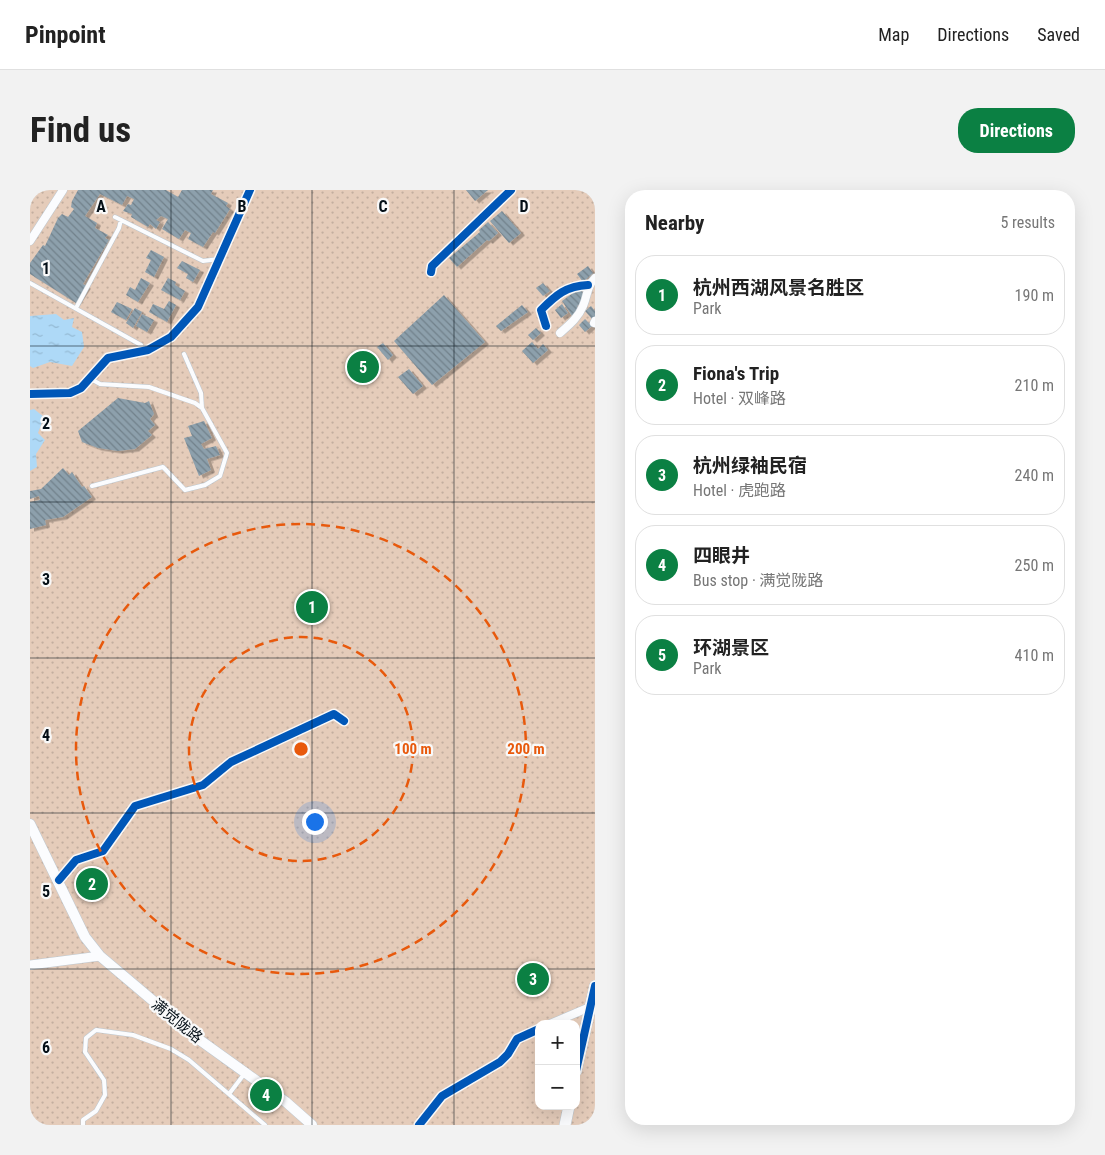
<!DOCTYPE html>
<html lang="en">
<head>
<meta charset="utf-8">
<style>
  body { margin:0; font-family:"Roboto Condensed","Noto Sans SC",sans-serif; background:#f2f2f2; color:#222 }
  .controls { position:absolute; right:15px; bottom:15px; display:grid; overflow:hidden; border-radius:10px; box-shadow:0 5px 20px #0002 }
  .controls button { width:45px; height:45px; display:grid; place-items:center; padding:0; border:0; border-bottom:1px solid #e0e0e0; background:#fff; color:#222; font:25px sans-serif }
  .you { position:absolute; left:284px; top:631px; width:18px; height:18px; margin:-12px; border:4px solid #fff; border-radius:50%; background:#1a73e8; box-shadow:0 0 0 8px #1a73e833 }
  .badge { display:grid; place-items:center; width:32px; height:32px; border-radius:50%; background:#0b8043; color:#fff; font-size:16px; font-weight:700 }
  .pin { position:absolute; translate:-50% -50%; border:2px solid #fff; box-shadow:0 1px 5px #0006 }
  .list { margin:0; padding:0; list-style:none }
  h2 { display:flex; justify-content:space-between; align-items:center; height:65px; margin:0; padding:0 20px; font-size:21px }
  h2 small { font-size:16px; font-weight:400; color:#767676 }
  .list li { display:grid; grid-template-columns:32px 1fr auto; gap:15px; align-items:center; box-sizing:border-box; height:80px; margin:0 10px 10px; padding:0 10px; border:1px solid #e0e0e0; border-radius:20px }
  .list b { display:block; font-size:19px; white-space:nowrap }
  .list p { margin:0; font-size:16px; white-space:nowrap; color:#767676 }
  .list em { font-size:16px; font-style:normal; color:#767676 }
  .map { position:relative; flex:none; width:565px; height:935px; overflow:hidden; border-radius:20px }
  header { display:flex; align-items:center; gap:30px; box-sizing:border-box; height:70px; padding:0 25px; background:#fff; border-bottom:1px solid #e0e0e0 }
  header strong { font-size:24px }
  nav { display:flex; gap:28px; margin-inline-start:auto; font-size:18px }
  .intro { display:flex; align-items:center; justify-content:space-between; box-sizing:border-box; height:120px; padding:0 30px }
  h1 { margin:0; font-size:35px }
  .button { padding:12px 22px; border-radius:20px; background:#0b8043; color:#fff; font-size:18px; font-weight:700 }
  main { display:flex; gap:30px; padding:0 30px }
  aside { flex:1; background:#fff; border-radius:20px; box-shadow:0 5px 20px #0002 }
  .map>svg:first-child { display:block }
  .park { fill:url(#park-dots); fill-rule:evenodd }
  .water { fill:url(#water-ripples) }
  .building { fill:url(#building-back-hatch); filter:url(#shadow) }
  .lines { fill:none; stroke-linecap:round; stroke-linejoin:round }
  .service-casing { stroke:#bdc8d1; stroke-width:5 }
  .minor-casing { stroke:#bdc8d1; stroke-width:9 }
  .tertiary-casing { stroke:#bdc8d1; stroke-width:10 }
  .secondary-casing { stroke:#bdc8d1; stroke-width:11 }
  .primary-casing { stroke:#bdc8d1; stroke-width:12 }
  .service { stroke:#fbfcfe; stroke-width:4 }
  .minor { stroke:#fbfcfe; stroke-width:8 }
  .tertiary { stroke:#fbfcfe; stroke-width:9 }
  .secondary { stroke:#fbfcfe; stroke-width:10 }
  .primary { stroke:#fbfcfe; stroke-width:11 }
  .cycleway-casing { stroke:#f9f9f9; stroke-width:11 }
  .cycleway { stroke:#0057b8; stroke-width:8 }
  .grid { fill:none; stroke:#040f17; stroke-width:1; stroke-opacity:0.55 }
  .ring { fill:none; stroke:#e8590c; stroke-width:2.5; stroke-dasharray:9 6 }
  .labels { text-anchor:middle; stroke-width:4.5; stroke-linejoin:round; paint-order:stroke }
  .street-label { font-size:15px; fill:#040f17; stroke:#f9f9f9 }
  .grid-label { font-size:16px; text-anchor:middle; font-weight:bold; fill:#040f17; stroke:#f9f9f9; stroke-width:4.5; stroke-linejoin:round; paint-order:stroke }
  .centre { fill:#e8590c; stroke:#f9f9f9; stroke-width:2.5 }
  .ring-label { font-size:15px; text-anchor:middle; font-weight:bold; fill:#e8590c; stroke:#f9f9f9; stroke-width:4.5; stroke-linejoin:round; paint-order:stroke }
</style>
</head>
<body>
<header>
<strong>Pinpoint</strong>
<nav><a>Map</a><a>Directions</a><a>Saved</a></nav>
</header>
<div class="intro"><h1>Find us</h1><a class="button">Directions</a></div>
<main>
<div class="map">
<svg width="565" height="935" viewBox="0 0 565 935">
  <defs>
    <pattern id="park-dots" width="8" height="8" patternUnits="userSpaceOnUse" patternTransform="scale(1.25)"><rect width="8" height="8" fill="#e5ccba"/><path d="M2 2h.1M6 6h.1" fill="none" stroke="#c3ae9f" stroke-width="1.8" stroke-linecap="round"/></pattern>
    <pattern id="water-ripples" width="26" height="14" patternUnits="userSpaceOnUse" patternTransform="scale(1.25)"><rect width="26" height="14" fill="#aed9f7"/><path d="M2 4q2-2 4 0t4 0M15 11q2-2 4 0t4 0" fill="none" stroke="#94b9d3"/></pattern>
    <pattern id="building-back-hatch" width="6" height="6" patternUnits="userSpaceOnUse" patternTransform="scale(1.25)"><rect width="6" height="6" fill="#8da0ac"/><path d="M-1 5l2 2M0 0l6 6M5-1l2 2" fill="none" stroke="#71818b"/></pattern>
    <filter id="shadow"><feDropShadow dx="4" dy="2.5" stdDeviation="0" flood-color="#0004"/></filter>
  </defs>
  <rect width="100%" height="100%" fill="#e3eef6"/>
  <!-- park -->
  <path class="park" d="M0,0h565v935h-565zM509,834h37v82h-37z"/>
  <!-- water -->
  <path class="water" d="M26,124l8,6 10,-2 -2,9 10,5 2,15 -12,19 -22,-4 -17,6 -3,-2v-50z
    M4,219l10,8 -6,16 7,7 -9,14 1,13 -7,4v-61z"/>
  <!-- building -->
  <path class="building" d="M48,0h88l12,7 4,-7h31l-2,4 17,9 -2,3 4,3 -15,24 -2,-1 -10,15 -15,-8 3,-6 -6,-3 -6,9 -17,-10 6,-10 -7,-3 -5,4 4,2 -4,7 -6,-5 -2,3 -17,-10 1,-3 -9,-3 5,-7 3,1 3,-6 -7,-3 -5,9 -22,-11 -15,22 12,7 -2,5 13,7 -3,3 4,2 -26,44 4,2 -11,17 -46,-29v-11l13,-18 2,1 13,-28 4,-4 6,3 6,-8 -3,-2 1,-6z
    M436,0h22l-13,11z
    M472,21l19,22 -12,10 -19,-22z
    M458,32l10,11 -9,8 -2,-1 -30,27 -8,-9 31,-26 -1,-2z
    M121,60l13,7 -10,20 -9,-5 6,-12 -5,-2z
    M152,71l18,9 -7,12 -7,-4 2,-4 -11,-6z
    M558,76l5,7 -10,9 -6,-8z
    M111,88l9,5 -12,19 -12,-7 4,-8 5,3z
    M138,88l8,4 -1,3 10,6 -5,9 -19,-10z
    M513,93l7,8 -7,5 -7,-8z
    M550,98l5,8 -1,5 -7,5 3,4 -8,6 -10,-15z
    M414,105l41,47 -53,43 -38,-44z
    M139,111l7,4 -9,17 -18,-10 4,-8 11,5z
    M87,112l15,7 -6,11 -15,-8z
    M532,114l6,9 -7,5 -6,-8z
    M492,115l6,7 -27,19 -5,-5z
    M561,116l4,5v6l-3,2 -7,-8z
    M105,118l7,4 -9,16 -7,-5z
    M112,124l12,6 -7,12 -11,-6z
    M555,129l7,7 -7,6 -6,-7z
    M506,138l5,5 -8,7 -5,-5z
    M502,152l6,7 5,-5 5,6 -15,13 -11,-12z
    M353,153l10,12 -5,5 -11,-13z
    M379,179l14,17 -10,8 -15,-17z
    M88,208l27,5 4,-2 5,13 -4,5 5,6 -7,6 4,4 -17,14 -17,2 -20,-3 -16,-6 -4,-11z
    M174,231l8,17 -11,6 3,5 12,-3 4,9 -13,4 4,11 -12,6 -15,-38 8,-2 -4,-10z
    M33,278l6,7 3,-3 10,15 2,-1 8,11 -29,20 -18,3 1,5 -16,4v-27l10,-2 -1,-4 -9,3v-8l11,-2z"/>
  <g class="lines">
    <!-- service casing -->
    <g class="service-casing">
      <path id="service" d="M85,27l88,44 16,-2
        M0,93l111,62
        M46,118l43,-80 2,-8
        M154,164l17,39 1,15
        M59,188l11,6 49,3 46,16 7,5 25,45 -7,23 -15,9 -20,5 -22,-23 -71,19
        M199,904l16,-21
        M53,935v-5l13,-9 9,-16 -1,-15 -19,-28 1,-14 10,-8 37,5 38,14 18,11 76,65"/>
    </g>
    <!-- minor casing -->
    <g class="minor-casing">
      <path id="minor" d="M0,51l33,-51
        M401,82l1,-6 79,-76
        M564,133l1,-2
        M516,136l-5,-16c15,-15 25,-24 47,-25
        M530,143c9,-8 18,-15 23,-27 5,-11 3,-19 12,-28
        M0,204l40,-1 11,-5 27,-30 40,-8 23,-13 27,-30 52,-117
        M29,690l17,-20 27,-9 32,-45 68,-21 28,-23 103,-48 10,7
        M520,834l40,-17
        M389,935l23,-29 58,-34 8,-8 9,-15 22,-10"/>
    </g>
    <!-- tertiary casing -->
    <g class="tertiary-casing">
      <path id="tertiary" d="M0,775l70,-9"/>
    </g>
    <!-- secondary casing -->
    <g class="secondary-casing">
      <path id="secondary" d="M0,634l55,113 15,19 97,82 89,64 26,23"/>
    </g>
    <!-- primary casing -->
    <g class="primary-casing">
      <path id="primary" d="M546,881l19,-85
        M535,935l4,-19"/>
    </g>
    <!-- service -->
    <use href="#service" class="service"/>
    <!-- minor -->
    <use href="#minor" class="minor"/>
    <!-- tertiary -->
    <use href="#tertiary" class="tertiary"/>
    <!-- secondary -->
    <use href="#secondary" class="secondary"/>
    <!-- primary -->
    <use href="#primary" class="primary"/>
    <!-- cycleway casing -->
    <g class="cycleway-casing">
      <path id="cycleway" d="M401,82l1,-6 79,-76
        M516,136l-5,-16c15,-15 25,-24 47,-25
        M0,204l40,-1 11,-5 27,-30 40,-8 23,-13 27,-30 52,-117
        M29,690l17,-20 27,-9 32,-45 68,-21 28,-23 103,-48 10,7
        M546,881l19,-85
        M389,935l23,-29 58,-34 8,-8 9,-15 22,-10"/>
    </g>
    <!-- cycleway -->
    <use href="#cycleway" class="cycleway"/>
  </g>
  <!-- grid -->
  <path class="grid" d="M141,0v935M282,0v935M424,0v935M0,156h565M0,312h565M0,468h565M0,623h565M0,779h565"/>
  <!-- distance rings -->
  <g class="ring">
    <circle cx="271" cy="559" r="112"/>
    <circle cx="271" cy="559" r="225"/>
  </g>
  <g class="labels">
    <!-- street labels -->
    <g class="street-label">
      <text transform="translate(147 831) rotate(39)" y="5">满觉陇路</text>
    </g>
  </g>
  <g class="grid-label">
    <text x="71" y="22">A</text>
    <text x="212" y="22">B</text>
    <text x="353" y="22">C</text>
    <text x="494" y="22">D</text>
    <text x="16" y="84">1</text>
    <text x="16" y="239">2</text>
    <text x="16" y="395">3</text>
    <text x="16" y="551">4</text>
    <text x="16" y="707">5</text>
    <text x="16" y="863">6</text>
  </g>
  <circle cx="271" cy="559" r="8" class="centre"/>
  <g class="ring-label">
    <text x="383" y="564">100 m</text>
    <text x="496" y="564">200 m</text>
  </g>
</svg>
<div class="controls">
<button>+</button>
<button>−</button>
</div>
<div class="you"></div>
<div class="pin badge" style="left:282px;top:417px">1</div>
<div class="pin badge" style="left:62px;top:694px">2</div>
<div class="pin badge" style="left:503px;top:789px">3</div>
<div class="pin badge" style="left:236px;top:905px">4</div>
<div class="pin badge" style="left:333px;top:177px">5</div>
</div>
<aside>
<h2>Nearby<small>5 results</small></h2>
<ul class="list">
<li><span class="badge">1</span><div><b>杭州西湖风景名胜区</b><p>Park</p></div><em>190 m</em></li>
<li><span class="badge">2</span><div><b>Fiona's Trip</b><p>Hotel · 双峰路</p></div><em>210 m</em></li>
<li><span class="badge">3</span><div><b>杭州绿袖民宿</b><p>Hotel · 虎跑路</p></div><em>240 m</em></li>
<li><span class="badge">4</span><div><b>四眼井</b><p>Bus stop · 满觉陇路</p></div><em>250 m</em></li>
<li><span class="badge">5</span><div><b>环湖景区</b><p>Park</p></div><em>410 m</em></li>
</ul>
</aside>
</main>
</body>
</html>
